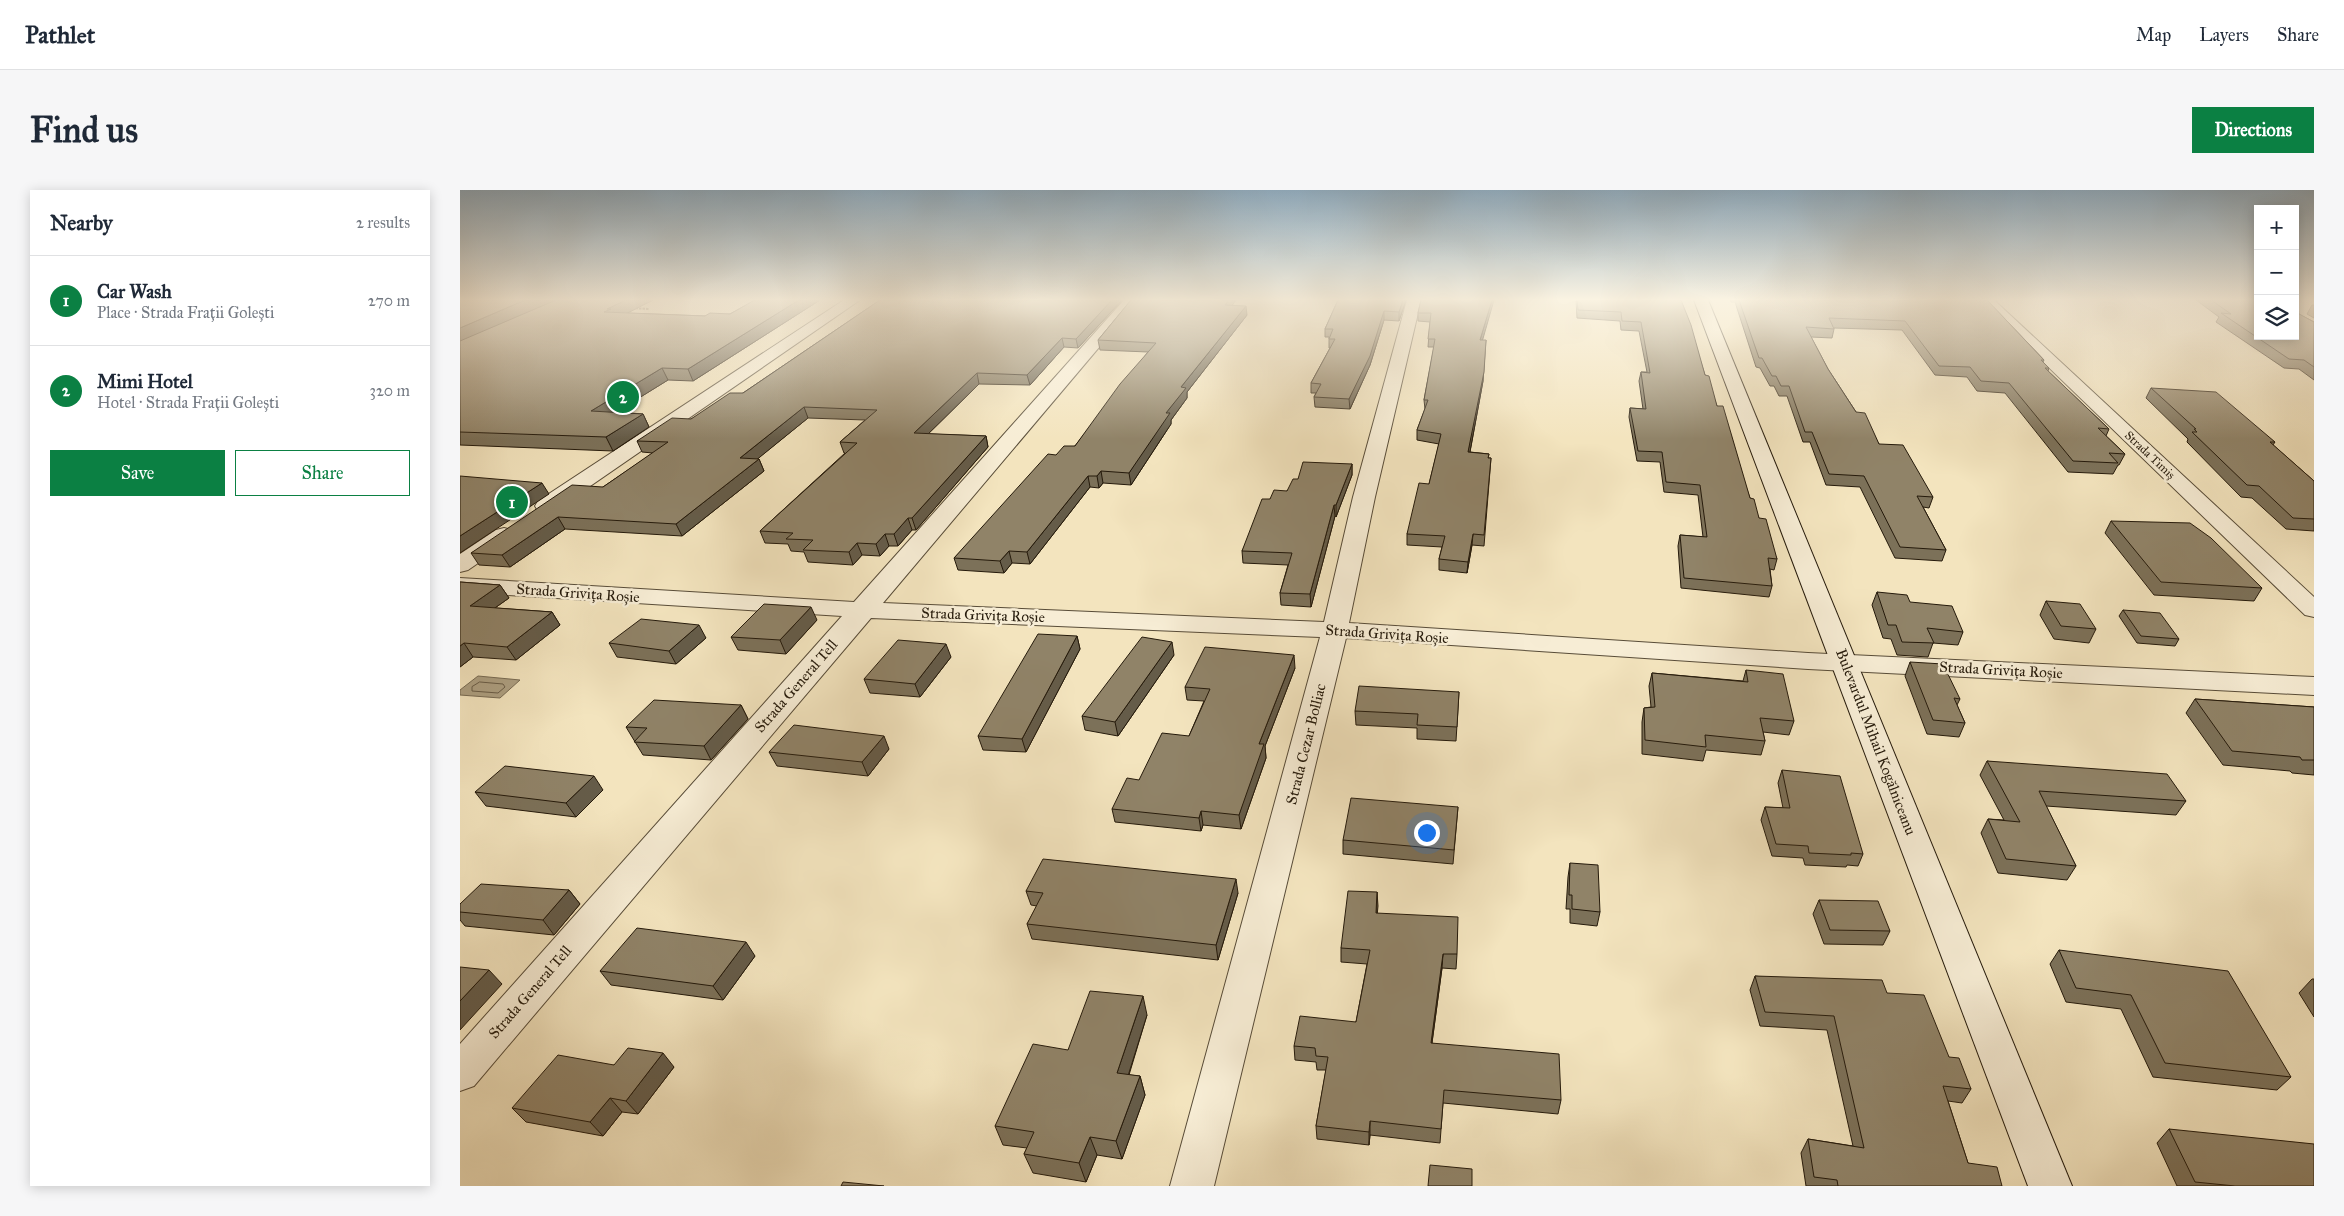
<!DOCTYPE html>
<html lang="en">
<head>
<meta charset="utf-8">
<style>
  body { margin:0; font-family:"IM FELL Great Primer",serif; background:#f6f6f7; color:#1f2937 }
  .controls { position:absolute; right:15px; top:15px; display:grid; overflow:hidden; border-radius:0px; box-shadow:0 2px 12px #0003 }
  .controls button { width:45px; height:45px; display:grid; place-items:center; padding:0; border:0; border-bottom:1px solid #e0e1e3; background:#fff; color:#1f2937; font:25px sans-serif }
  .you { position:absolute; left:966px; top:642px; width:18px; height:18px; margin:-12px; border:4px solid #fff; border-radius:50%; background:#1a73e8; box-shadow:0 0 0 8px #1a73e833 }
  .badge { display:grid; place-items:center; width:32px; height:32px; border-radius:50%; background:#0b8043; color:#fff; font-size:16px; font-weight:700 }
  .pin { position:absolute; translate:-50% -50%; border:2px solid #fff; box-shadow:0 1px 5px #0006 }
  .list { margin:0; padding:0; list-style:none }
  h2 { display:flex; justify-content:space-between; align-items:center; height:65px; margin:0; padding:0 20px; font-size:21px }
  h2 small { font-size:16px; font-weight:400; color:#747a83 }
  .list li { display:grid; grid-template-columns:32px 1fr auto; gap:15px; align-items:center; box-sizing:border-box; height:90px; padding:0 20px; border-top:1px solid #e0e1e3 }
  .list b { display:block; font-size:19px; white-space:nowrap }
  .list p { margin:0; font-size:16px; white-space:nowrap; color:#747a83 }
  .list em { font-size:16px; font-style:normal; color:#747a83 }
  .actions { display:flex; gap:10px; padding:15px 20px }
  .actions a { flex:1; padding:11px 0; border:1px solid #0b8043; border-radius:0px; text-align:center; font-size:18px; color:#0b8043 }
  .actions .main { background:#0b8043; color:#fff }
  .icon { flex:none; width:28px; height:28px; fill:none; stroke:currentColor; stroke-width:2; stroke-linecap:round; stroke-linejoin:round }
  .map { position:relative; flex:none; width:1854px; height:996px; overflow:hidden; border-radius:0px }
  header { display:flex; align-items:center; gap:30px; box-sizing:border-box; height:70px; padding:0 25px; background:#fff; border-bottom:1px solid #e0e1e3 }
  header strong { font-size:24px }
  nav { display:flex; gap:28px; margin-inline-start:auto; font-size:18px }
  .intro { display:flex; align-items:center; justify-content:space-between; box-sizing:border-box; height:120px; padding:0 30px }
  h1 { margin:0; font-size:35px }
  .button { padding:12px 22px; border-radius:0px; background:#0b8043; color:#fff; font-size:18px; font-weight:700 }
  main { display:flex; gap:30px; padding:0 30px }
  aside { flex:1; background:#fff; border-radius:0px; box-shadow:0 2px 12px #0003 }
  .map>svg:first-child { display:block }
  .water { fill:#ad9f81; stroke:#776a52 }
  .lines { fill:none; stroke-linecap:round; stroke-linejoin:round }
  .shore { stroke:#695c46; stroke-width:1 }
  .street-casing { stroke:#584c38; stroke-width:2 }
  .secondary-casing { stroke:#251a0b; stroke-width:2 }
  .path { stroke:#251a0b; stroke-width:2; stroke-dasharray:2.5 1; stroke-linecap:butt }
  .street { fill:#f7edd5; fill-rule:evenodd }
  .secondary { fill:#f7edd5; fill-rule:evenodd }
  .wall { fill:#7c7159; stroke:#251a0b }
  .shaded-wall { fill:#655c49; stroke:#251a0b }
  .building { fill:#908368; stroke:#251a0b }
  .labels { text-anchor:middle; stroke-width:5; stroke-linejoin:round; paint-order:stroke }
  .far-street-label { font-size:12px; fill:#251a0b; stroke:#f7edd5 }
  .street-label { font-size:15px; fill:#251a0b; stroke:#f7edd5 }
</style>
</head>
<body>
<header>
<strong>Pathlet</strong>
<nav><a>Map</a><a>Layers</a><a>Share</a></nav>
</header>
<div class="intro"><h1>Find us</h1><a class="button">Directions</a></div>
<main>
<aside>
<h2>Nearby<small>2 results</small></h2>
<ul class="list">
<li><span class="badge">1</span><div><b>Car Wash</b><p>Place · Strada Frații Golești</p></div><em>270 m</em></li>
<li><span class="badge">2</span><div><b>Mimi Hotel</b><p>Hotel · Strada Frații Golești</p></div><em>320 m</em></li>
</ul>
<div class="actions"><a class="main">Save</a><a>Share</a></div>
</aside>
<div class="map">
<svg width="1854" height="996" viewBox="0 0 1854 996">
  <rect width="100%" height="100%" fill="#f3e4be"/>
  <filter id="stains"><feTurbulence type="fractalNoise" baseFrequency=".004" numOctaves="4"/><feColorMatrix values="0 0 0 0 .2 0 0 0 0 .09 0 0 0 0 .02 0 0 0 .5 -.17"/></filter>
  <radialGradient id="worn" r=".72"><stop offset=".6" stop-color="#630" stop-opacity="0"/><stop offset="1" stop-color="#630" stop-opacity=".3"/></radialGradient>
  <!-- water -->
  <path class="water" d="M18,486l42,4 -20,18 -40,-3v-5z"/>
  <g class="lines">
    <!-- shore -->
    <path class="shore" d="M20,492l23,2 2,3 -7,6 -26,-2v-4z"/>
    <!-- street casing -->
    <g class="street-casing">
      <path id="street" d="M384,110h16l-306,211 -8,1 -8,-1 -3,-5 3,-5z
        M664,110h15l-256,303 441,19 29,-125 54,-197h14l-46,197 -26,126 459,30 506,24v18l-506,-26 -462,-31 -132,548h-44l150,-549 -449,-19 -397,468 -14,5v-47l382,-428 -382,-24v-14l394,24z
        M1519,110h15l320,297v20l-9,-2z
        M44,338l8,2 3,5 -3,5 -44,30 -8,2v-18l36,-24z"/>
    </g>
    <!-- secondary casing -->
    <g class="secondary-casing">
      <path id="secondary" d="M1234,110h14l364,886h-44z"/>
    </g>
    <!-- path -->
    <path class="path" d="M172,118l17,1"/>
    <!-- street -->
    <use href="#street" class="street"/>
    <!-- secondary -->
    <use href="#secondary" class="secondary"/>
  </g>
  <!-- wall -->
  <path class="wall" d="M0,110h193l-27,13 79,3 25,-2 25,-14h65l-127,81 -25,-1 -52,32 27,2 6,13 -36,24 -153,-6z
    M420,110h242l-44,48 -14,-1 -34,38 -51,-1 -51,50 58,2 2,11 -72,83h-4l-14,16h-9l-9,10 -18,-1 -9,10 -45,-3 -4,-10 -13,-1 -3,-7 -23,-1 -5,-12 85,-78h-1l-4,-11 25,-22 -57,-2 -51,41h2l5,12 -82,65 -117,-7 -55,38 -31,-2 -8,-12 132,-66 50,-34 -11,-1 -5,-11 54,-22 52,-26z
    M671,110h105l-4,5 15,10 -60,77v6l-16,22v4l-40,61 -28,-2 -4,5 -9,-1 -60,77 -18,-1 -8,10 -46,-3 -4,-12 102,-103 19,-9 73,-94 -48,-2 -2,-10z
    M878,110h68l-7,21 -15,-1 -14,45 -20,44 -35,-2 -1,-10 2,-4h-5v-10l19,-35h-1v-11h-4v-8z
    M961,110l61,40 1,41 -13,71 19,2 -1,4h3l-7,88 -12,-1 -5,28 -28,-3v-11l3,-12 -35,-2v-11l22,-50 10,-40 -22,-4v-10l8,-21 -1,-9 10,-53h-6l2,-25 -12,-1v-8z
    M1116,110h105l24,75 12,31 33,92 27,61 -3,11 -4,-1 2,17 -3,11 -88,-9 -3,-42 2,-11 23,2 -5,-42 -34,-3 -4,-30 -23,-1 -8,-44 1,-9 13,1 -4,-28 2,-9h6l-8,-41 -18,-1 -1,-9 -43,-3z
    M1270,110h257l57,60 -1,2 6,6 -1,3 61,58 -3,7 19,18 -6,11h-1l-5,9 -45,-2 -63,-79 -28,-2 -10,-14 -32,-2 -33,-45 -68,-2v1l-2,9 -21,-1 17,32 28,43 23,32 54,53 -4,11 -6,-1 23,43 -4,11 -47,-3 -35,-71 -34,-2 -16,-43h-7l-16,-46h-8l-5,-10h-4l-10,-18 -4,-1 -21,-65h-4z
    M1736,110h62l41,14 15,8v58l-15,-11 -15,-1 -68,-46 3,-5z
    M1852,115h2v13l-7,-4z
    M1691,198l124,54 -2,3 41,36v50l-28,-2 -34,-31 -11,-1 -54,-55 1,-3 -42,-41z
    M892,274v11l-16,42 -1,-1 -24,91 -30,-2 -1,-12 8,-28 -45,-2 -1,-12 28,-52 17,-8 11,-12z
    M1651,331l151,67 -8,13 -100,-6 -49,-62z
    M0,392l40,3 9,13 -14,10 57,4 8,13 -44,35 -43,-3 -13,10z
    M1417,402l86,40 -5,13 -25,-2 -5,14 -31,-2 -6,-16 -8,-1 -11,-33z
    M1586,411l50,28 -7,14 -35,-4 -14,-24z
    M1663,420l56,29 -4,7 -38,-3 -18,-27z
    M357,430l-31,34 -48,-4 -7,-13z
    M617,446l3,13 -54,103 -43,-2 -5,-14z
    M246,448l-30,26 -59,-7 -8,-14z
    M714,465l-56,81 -33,-6 -3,-14z
    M491,467l-31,40 -50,-4 -6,-14z
    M1450,472l50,37 -3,6 8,18 -6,14 -32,-3 -22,-58z
    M835,478l-30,78 1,12 -25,71 -38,-4 -2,6 -86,-9 -3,-13 27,-29 50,-44 15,-35 -17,-1 -2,-13z
    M1286,480l48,51 -5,14 -26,-3 2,9 -4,14 -55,-5 -3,11 -61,-7v-32l2,-14 7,-1 -2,-21 3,-13 91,8z
    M999,502l-3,49 -39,-2v-11l-61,-3 -1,-14z
    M1735,509l119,8v68l-22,-2 -2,-2 -67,-6 -37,-52z
    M281,515l7,14 -37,41 -68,-5 -17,-28z
    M429,559l-21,27 -91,-10 -8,-14z
    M1527,571l199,40 -10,14 -130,-9 30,60 -9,14 -69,-7 -17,-40 7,-14 16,1 -24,-45z
    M1322,580l81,84 -5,12 -11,-1 -1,2 -41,-2 -2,-7 -31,-2 -11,-36 4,-13 18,1 -5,-25z
    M143,600l-27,27 -90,-11 -11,-14z
    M998,617l-5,57 -110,-10v-14z
    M1110,673l30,49 -3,14 -27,-3v-14h-4l2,-32z
    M109,700l11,14 -26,31 -89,-9 -5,-6v-16z
    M566,701l212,2 -20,67 -186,-21 -5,-15 10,-18 -6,-1z
    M917,702v21l80,41 -1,15 -14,-1 -10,75 129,57 -3,14 -115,-11 -3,40 -70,-8 -1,10 -52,-6 -1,-13 10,-56h-9l-1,-8 -21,-2 -1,-14 62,-24 11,-58 -26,-2v-14z
    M1359,710l71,31 -7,14 -59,-1 -11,-30z
    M1599,760l232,127 -14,13 -124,-13 -32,-68 -55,-7 -16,-38z
    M295,766l-32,44 -112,-15 -11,-14z
    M1295,786l132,17 62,64 22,32 -9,14 -14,-2 20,62 34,23h-196l-5,-33 7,-14 45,7 -26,-116 -67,-4 -10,-36z
    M1852,789h2v38l-15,-24z
    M687,825l-18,60 11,1 5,19 -23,64 -25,-4 -11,27 -53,-9 -9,-19 3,-6 -24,-3 -8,-19 73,-76z
    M154,875l60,2 -36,47 -16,-2 -19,24 -77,-14 -14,-14z
    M1709,939l145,57h-137l-20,-43z"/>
  <!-- shaded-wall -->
  <path class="shaded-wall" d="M65,110h31l-96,43v-15z
    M166,110h27l-37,19 -12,-7 3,-3z
    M339,110h21l-127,81 -5,-12z
    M652,110h10l-44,48 -2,-9z
    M769,110h7l-10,14 -1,-9z
    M943,110h3l-7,21v-9z
    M1032,110h2l-14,49v-9z
    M786,116l1,9 -60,77v6l-16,22v4l-40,61 -2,-12 52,-86z
    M924,121v9l-14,45 -20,44 -1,-10z
    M602,148l2,9 -34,38 -3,-10z
    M1026,150l-3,41 -15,81v-10z
    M202,178l6,12 -71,44 -6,-13z
    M517,183l2,11 -61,60 -4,-11z
    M344,217l4,11 -64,52 -4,-12z
    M183,224l6,13 -36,24 -7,-14z
    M526,246l2,11 -72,83 -4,-12z
    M299,269l5,12 -82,65 -6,-12z
    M892,274v11l-16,42v-12z
    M641,281l2,12 -4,5 -2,-12z
    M628,286l2,11 -60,77 -3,-12z
    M82,293l7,11 -89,59v-17z
    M874,315l1,11 -24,91 -1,-13z
    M98,327l7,12 -55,38 -8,-12z
    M448,328l4,12 -14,16 -4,-12z
    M425,344l4,12 -9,10 -4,-12z
    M1013,344l-1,11 -5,28 1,-11z
    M397,353l5,12 -9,10 -4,-13z
    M549,361l3,12 -8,10 -4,-12z
    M40,395l9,13 -30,21 -9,-13z
    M351,417l6,13 -31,34 -6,-14z
    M92,422l8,13 -44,35 -9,-13z
    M239,435l7,13 -30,26 -7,-13z
    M617,446l3,13 -54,103 -4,-13z
    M712,452l2,13 -56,81 -3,-14z
    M4,453l9,14 -13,10v-21z
    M486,454l5,13 -31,40 -5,-13z
    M834,465l1,13 -30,78 1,12 -25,71 -2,-14 20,-71z
    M281,515l7,14 -37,41 -7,-14z
    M424,546l5,13 -21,27 -6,-14z
    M134,586l9,14 -27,27 -10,-14z
    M741,621l2,14 -2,6 -2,-13z
    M776,689l2,14 -20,67 -2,-15z
    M109,700l11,14 -26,31 -11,-15z
    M917,702l1,14 -2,21v-14z
    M286,752l9,14 -32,44 -10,-14z
    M983,764l-1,14 -12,89 1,-14z
    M29,780l13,14 -42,46v-29z
    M683,806l4,19 -24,77 -6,-19z
    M203,863l11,14 -36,47 -12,-13z
    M680,886l5,19 -23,64 -6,-18z
    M150,908l12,14 -19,24 -13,-14z
    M910,931v14l-1,10v-13z
    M630,947l7,18 -11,27 -7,-19z"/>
  <!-- building -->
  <path class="building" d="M0,110h65l-65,28z
    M96,110h70l-19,9h4l-7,3 101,4 5,-3 20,1 25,-14h44l-111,69 -26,-1 -71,43 52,3 -37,23 -146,-5v-91z
    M420,110h232l-36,39 -14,-1 -35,37 -50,-2 -63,60 72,3 -74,82h-4l-14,16h-9l-9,10 -19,-1 -8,9 -46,-2 10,-10 -27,-1 7,-6 -33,-2 97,-88 -17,-1 37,-32 -73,-3 -64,51 19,1 -83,65 -118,-7 -56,38 -31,-2 101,-68 31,2 65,-45 -31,-1 35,-23 19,1 39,-26h13z
    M671,110h98l-4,5 21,1 -65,81 5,1 -20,25h4l-41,60 -28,-2 -4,5h-9l-61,76 -18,-1 -9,10 -46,-3 94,-104 8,1 8,-9h11l45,-62 36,-41 -58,-3z
    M878,110h65l-4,12 -15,-1 -14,45 -21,43 -35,-2 7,-13 -10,-1 24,-44h-6l4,-10h-8z
    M961,110h71l-12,40h6l-2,32 -16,80 21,2 -1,4h3l-7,77 -11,-1 -5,28 -29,-3 6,-23 -38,-2 12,-51 10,1 12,-50 -24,-4 11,-30h-4l11,-61h-7l3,-26h-13z
    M1117,110h104l10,25 14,50 4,1 8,30h6l27,92 4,1 5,19 7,1 11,40 -9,-1 4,28 -88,-8 -4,-43 27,2 -7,-52 -34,-3 -4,-30 -24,-1 -8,-43 16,1 -5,-37 9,1 -9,-51 -19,-1 -1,-9 -43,-2z
    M1279,110h248l57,60h-3l8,8h-4l64,61 -11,-1 27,26 -16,-1 9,10 -45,-2 -64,-78 -28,-2 -11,-14 -31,-1 -34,-45 -76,-3 5,11 -28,-2 22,42 28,43 9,1 14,31 24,1 30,52 -16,-1 29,54 -46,-3 -36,-71 -35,-2 -17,-42h-7l-16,-46h-8l-5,-10h-4l-10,-18h-3z
    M1751,110h47v36h37v-32l3,1 1,9 15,8v45l-10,-7 -15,-1 -68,-46 10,1z
    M1691,198l65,4 59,50h-5l44,39v38l-21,-1 -34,-32 -12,-1 -55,-53h5l-3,-3h2z
    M843,272l49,2 -16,41h-2l-24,89 -30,-1 12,-40 -50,-2 20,-52h8l4,-9 13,1 6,-12h5z
    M0,286l82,7 -82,53z
    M1651,331l79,2 21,15 51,50 -101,-6z
    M0,392l40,3 -30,21 82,6 -45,35 -43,-4 -4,3z
    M1417,402l30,3 3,7 42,4 11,26 -36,-4 7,15 -32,-1 -6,-17h-8z
    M1586,411l34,3 16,25 -35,-3z
    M304,414l47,3 -31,33 -49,-3z
    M1663,420l37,3 19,26 -38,-3z
    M181,429l58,6 -30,26 -60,-8z
    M578,444l39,2 -55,103 -44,-3z
    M682,447l30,5 -57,80 -33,-6z
    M438,450l48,4 -31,40 -51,-5z
    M745,457l89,8 -35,89h5l-25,71 -38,-4 -2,7 -87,-9 15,-31 12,2 23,-47 27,3 21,-47 -25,-2z
    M1450,472l33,2 17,35 -6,-1 11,25 -32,-3z
    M1286,480l37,4 11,47 -34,-3 5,23 -60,-6 1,12 -61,-7 -1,-32 11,-1 -3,-34 96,9z
    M899,496l100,6 -2,35 -40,-2 1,-11 -63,-3z
    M1735,509l119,8v53h-12l-2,-3 -68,-6z
    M194,510l87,5 -37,41 -70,-4 13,-14 -21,-1z
    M334,535l90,11 -22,26 -93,-10z
    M1527,571l180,13 19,27 -147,-10 37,75 -70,-7 -18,-40 32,3z
    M45,576l89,10 -28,27 -91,-11z
    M1322,580l58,6 23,78 -12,-1v2l-42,-2 -1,-7 -32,-2 -11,-37 25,1z
    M891,608l107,9 -4,43 -111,-10z
    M583,669l193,20 -20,66 -189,-21 16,-31 -17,-2z
    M1110,673l28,2 2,47 -28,-3v-14h-3z
    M21,694l88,6 -26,30 -83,-8v-8z
    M888,701l29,1 -1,21 82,4 -1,37h-14l-12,89 128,11 2,46 -117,-10 -3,39 -71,-8 -1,11 -53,-6 12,-69 -12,-1 -1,-8 -21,-2 6,-30 56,6 14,-72 -29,-2z
    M1359,710l59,1 12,30 -60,-1z
    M177,738l109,14 -33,44 -113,-15z
    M1599,760l169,21 63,106 -126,-14 -34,-68 -55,-7z
    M0,777l29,3 -29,31z
    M1295,786l127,4 5,13 37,2 25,62 10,1 12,31 -28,-3 25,77 29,4 5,19h-164l-1,-6 -23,-3 -6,-38 56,9 -30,-132 -69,-4z
    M630,801l53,5 -26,77 23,3 -24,65 -26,-4 -11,26 -55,-9 10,-22 -39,-6 38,-82 35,6z
    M168,858l35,5 -37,48 -16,-3 -20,24 -78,-14 46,-53 56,10z
    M1709,939l145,15v42h-79l-40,-4z
    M970,975l42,4v17h-44z
    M383,992l41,4h-43z"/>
  <!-- sky -->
  <linearGradient id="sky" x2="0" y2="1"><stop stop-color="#90acbf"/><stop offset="0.44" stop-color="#faf3e2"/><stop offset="1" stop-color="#faf3e2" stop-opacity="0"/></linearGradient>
  <rect width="1854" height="249" fill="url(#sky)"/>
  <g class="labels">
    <!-- far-street labels -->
    <g class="far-street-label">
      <text transform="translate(1690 265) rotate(43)" y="4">Strada Timiș</text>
    </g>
    <!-- street labels -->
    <g class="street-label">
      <text transform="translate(118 403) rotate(4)" y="5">Strada Grivița Roșie</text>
      <text transform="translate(523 425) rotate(2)" y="5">Strada Grivița Roșie</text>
      <text transform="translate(927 444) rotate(4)" y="5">Strada Grivița Roșie</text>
      <text transform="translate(1541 480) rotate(3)" y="5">Strada Grivița Roșie</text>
      <text transform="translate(336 496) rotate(-49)" y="5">Strada General Tell</text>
      <text transform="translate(1416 552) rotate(69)" y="5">Bulevardul Mihail Kogălniceanu</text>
      <text transform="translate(846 554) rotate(-76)" y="5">Strada Cezar Bolliac</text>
      <text transform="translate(70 802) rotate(-49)" y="5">Strada General Tell</text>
    </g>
  </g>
  <rect width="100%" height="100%" filter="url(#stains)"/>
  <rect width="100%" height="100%" fill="url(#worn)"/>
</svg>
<div class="controls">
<button>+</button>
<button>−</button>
<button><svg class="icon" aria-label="layers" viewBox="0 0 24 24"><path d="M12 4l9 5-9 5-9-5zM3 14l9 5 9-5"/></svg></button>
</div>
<div class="you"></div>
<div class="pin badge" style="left:52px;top:312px">1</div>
<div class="pin badge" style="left:163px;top:207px">2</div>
</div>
</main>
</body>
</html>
